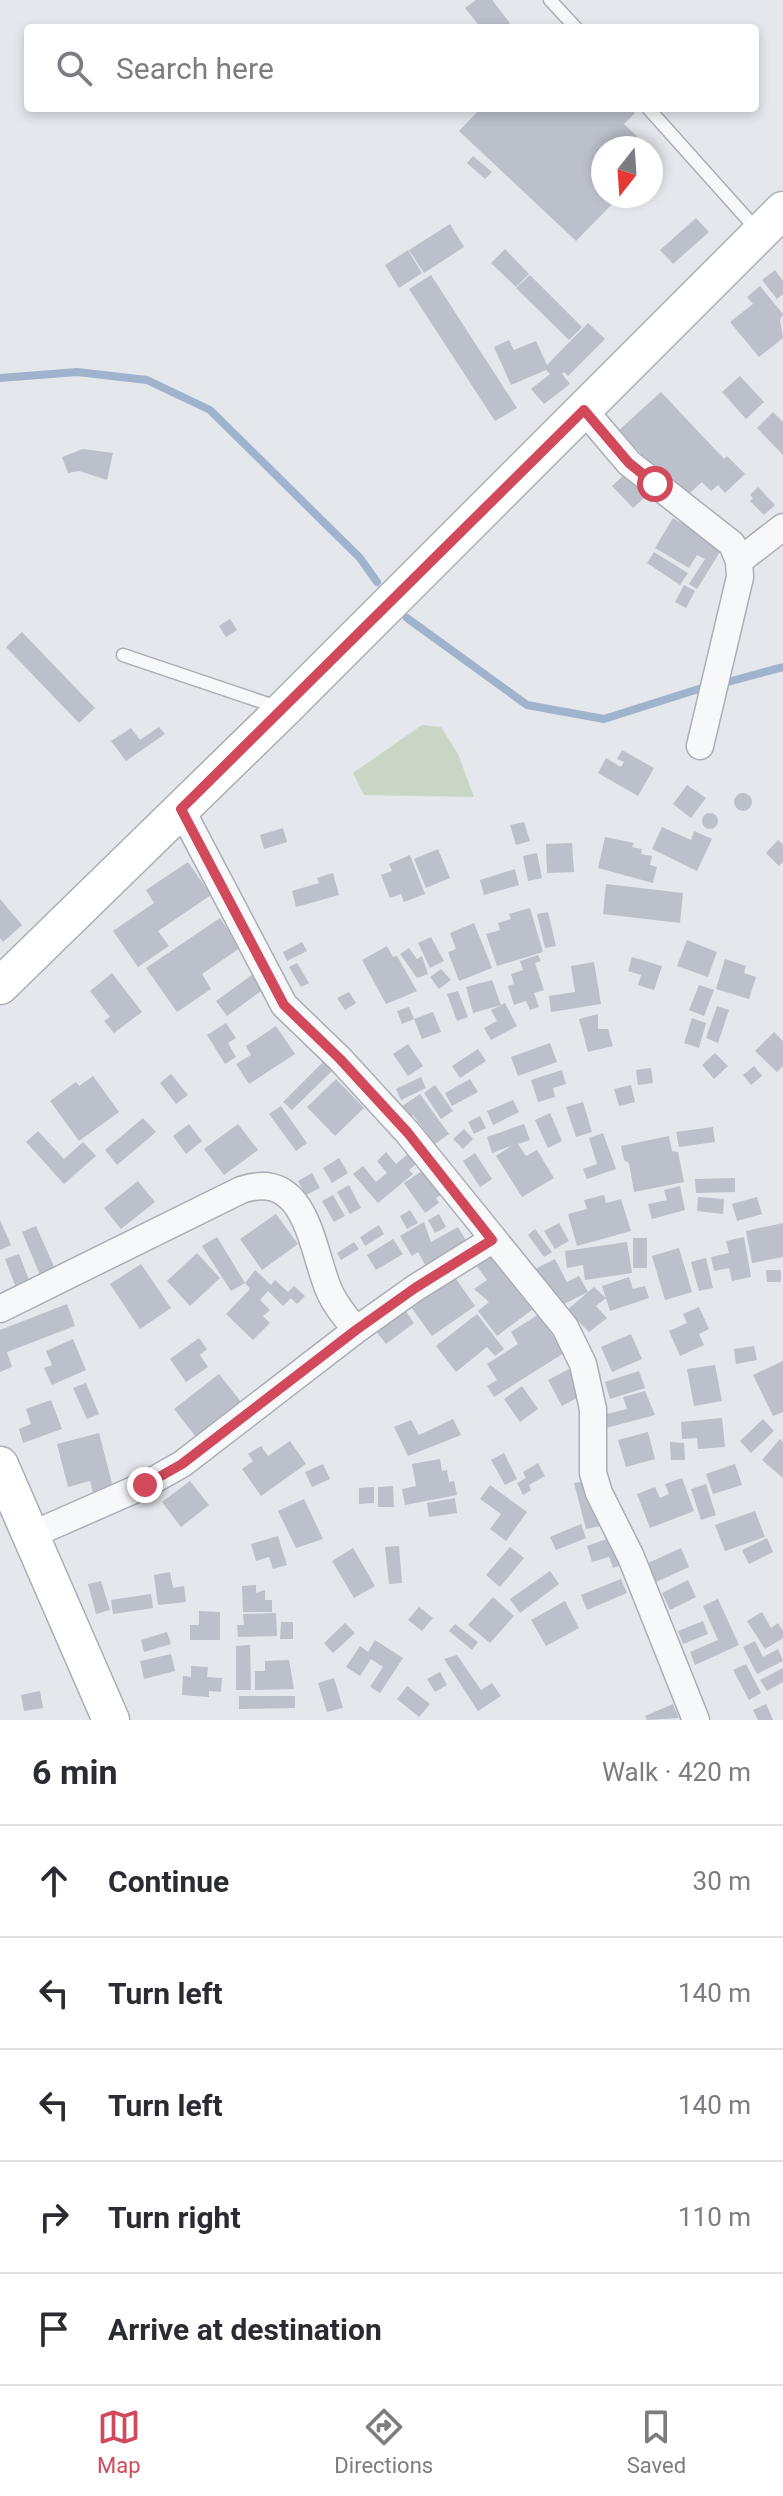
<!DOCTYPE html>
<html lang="en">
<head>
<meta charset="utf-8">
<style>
  body { margin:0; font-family:Roboto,sans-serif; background:#f2f2f3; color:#2b2b33 }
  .compass { position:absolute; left:591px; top:136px; width:72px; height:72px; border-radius:50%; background:#fff; box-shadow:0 4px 12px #0003; rotate:197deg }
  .stop { position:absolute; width:24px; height:24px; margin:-18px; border:6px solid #d1495b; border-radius:50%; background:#fff }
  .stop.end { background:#d1495b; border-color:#fff; box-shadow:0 2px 8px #0008 }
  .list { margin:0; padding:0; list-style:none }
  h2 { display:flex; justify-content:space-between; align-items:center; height:104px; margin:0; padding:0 32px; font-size:34px }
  h2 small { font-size:26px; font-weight:400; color:#7c7c81 }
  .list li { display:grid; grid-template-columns:52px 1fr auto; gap:24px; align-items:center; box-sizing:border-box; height:112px; padding:0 32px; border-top:2px solid #e1e1e2 }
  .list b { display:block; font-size:30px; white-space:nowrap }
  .list em { font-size:26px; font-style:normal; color:#7c7c81 }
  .icon { flex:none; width:44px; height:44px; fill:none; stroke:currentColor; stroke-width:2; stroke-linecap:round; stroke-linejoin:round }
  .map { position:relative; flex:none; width:783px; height:1720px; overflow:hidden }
  .search { position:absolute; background:#fff; box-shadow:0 4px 12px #0003; left:24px; right:24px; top:24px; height:88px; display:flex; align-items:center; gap:20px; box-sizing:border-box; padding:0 28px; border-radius:8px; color:#7c7c81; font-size:30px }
  .sheet { height:664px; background:#fff }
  nav { display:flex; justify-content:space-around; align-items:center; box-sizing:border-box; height:112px; border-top:2px solid #e1e1e2; background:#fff; font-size:22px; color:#7c7c81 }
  nav a { display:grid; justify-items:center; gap:4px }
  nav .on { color:#d1495b }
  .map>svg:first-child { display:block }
  .green { fill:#c9d6c5 }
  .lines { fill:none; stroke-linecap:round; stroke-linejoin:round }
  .stream { stroke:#9fb4cc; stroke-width:8 }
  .building { fill:#bbc0ca }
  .lane-casing { stroke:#a9aeb7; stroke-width:15 }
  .street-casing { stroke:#a9aeb7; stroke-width:29 }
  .secondary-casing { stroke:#a9aeb7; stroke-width:39 }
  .lane { stroke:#f7f8fa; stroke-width:12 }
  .street { stroke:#f7f8fa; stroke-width:26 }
  .secondary { stroke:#fff; stroke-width:36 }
  .route { stroke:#d1495b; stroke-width:10 }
</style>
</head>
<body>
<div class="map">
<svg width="783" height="1720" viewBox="0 0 783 1720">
  <rect width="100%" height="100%" fill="#e4e7ec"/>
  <!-- green -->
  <path class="green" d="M422,725l19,2 17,27 16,43 -110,-2 -11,-22z"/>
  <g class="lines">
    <!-- stream -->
    <path class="stream" d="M0,378l77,-6 70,8 63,30 150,148 17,24
      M407,618l120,87 77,14 101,-32
      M728,682l55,-15"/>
  </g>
  <!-- building -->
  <path class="building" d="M476,0h16l18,23 -6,5h-23l-16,-20z
    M481,108h149l5,5 -11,11 25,24h-46v48h17l-44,45 -117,-110z
    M473,156l19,16 -7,7 -18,-16z
    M696,218l13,14 -36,32 -13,-14z
    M450,224l14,23 -40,26 -15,-23z
    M505,249l24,25 -13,13 -25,-24z
    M408,250l14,23 -23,15 -14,-23z
    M775,270l8,11v13l-6,5 -15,-19z
    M431,275l86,133 -22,13 -86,-132z
    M530,275l52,52 -13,13 -53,-52z
    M760,286l23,28 -3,6 3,18 -24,19 -29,-35 23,-18 -6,-7z
    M588,323l17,16 -37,37 -4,-4 -2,2 8,10 -26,20 -13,-15 19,-15 -4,-4 -35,15 -17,-38 15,-7 5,10 22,-9 11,24z
    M740,376l24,26 -18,17 -24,-27z
    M661,392l63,67 3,-3 18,18 -20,19 -7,-8 -7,6 -9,-9 -19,17 -64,-69z
    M773,412l10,10v33l-26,-27z
    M83,449l30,4 -6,27 -28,-9 -11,2 -6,-16z
    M625,474l21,22 -13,12 -21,-22z
    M758,487l17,18 -11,10 -14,-14 3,-3 -3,-3z
    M673,518l50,29 -26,42 -8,-5 16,-25 -8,-4 -8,13 -34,-20z
    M654,552l34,21 -8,12 -33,-22z
    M684,585l11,6 -9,17 -11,-6z
    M230,619l7,11 -11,7 -7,-11z
    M22,632l73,76 -16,15 -73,-76z
    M159,727l6,7 -39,27 -15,-20 20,-13 9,12z
    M622,750l32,18 -16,28 -40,-23 8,-15 15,9 3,-5 -7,-3z
    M687,785l19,13 -15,20 -18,-14z
    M734 802a9 9 0 1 1 18 0a9 9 0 1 1-18 0Z
    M702 821a8 8 0 1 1 16 0a8 8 0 1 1-16 0Z
    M524,822l6,19 -14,4 -6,-20z
    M662,827l29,13 3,-9 18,8 -15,32 -45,-22z
    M283,828l4,14 -23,7 -4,-14z
    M605,837l29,6 -2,4 10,2 -1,5 11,2 -2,9 7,2 -4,16 -55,-15z
    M778,840l5,4v18l-4,4 -13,-13z
    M572,843l2,29 -27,1 -1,-29z
    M438,849l12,29 -24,10 -12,-29z
    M537,853l5,25 -14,3 -5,-25z
    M410,855l15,39 -21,8 -3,-8 -11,4 -9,-23 11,-4 -3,-7z
    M188,862l23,33 -53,36 11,15 -31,21 -25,-36 41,-28 -8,-13z
    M515,869l4,16 -35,10 -4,-15z
    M333,873l6,22 -43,12 -4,-16 27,-8 -2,-5z
    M606,884l77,9 -3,30 -77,-9z
    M0,899l22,26 -19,17 -3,-4z
    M530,908l13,44 -46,14 -11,-32 14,-4 -2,-7 13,-4 -2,-5z
    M548,912l8,34 -11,2 -8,-34z
    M220,918l20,30 -38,26 9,15 -34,23 -31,-44z
    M474,923l18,45 -33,13 -11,-29 8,-3 -6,-16z
    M431,937l13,24 -14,7 -12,-25z
    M687,940l30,12 -9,25 -31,-11z
    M302,942l5,9 -20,10 -4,-9z
    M387,946l6,11 4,-1 20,35 -31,13 -24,-44z
    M409,948l8,11 5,-3 6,18 -11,4 -17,-24z
    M538,955l3,6 -6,2 9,27 -10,3 5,14 -9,3 -4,-9 -12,4 -6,-19 6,-2 -3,-10 12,-4 -3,-9z
    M632,957l30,9 -8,24 -16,-5 3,-10 -13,-4z
    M725,959l21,7 -2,7 12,4 -7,22 -33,-10z
    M594,962l7,42 -50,8 -2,-16 26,-4 -4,-26z
    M297,963l12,20 -8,4 -12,-20z
    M441,969l10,11 -12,9 -9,-12z
    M112,973l30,39 -28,21 -10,-12 6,-4 -20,-26z
    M253,974l11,15 -37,27 -11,-15z
    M492,980l9,25 -28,8 -7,-26z
    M699,985l15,5 -10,26 -15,-6z
    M458,991l10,26 -11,4 -10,-27z
    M349,992l7,11 -11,7 -8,-12z
    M505,1003l12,23 -26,14 -7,-12 13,-7 -6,-11z
    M717,1006l12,4 -11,33 -12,-5z
    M409,1007l5,12 -12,5 -5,-13z
    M433,1012l8,20 -19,7 -8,-20z
    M598,1014v15h10l5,17 -25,6 -9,-33z
    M692,1018l14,5 -7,25 -15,-5z
    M226,1023l10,15 -8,5 8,14 -11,7 -18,-29z
    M276,1026l19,28 -46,30 -13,-20 15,-9 -5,-9z
    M774,1032l9,9v25l-6,6 -22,-21z
    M550,1043l7,19 -39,14 -7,-19z
    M408,1044l15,22 -15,10 -15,-22z
    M478,1049l8,12 -26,17 -8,-12z
    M715,1053l13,13 -14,13 -12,-14z
    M327,1058l9,9 -44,43 -9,-8z
    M754,1066l8,10 -11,9 -8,-10z
    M651,1068l2,15 -15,2 -2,-15z
    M562,1070l4,14 -13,4 2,9 -17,5 -7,-22z
    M171,1074l17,21 -12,9 -16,-21z
    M93,1076l26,36 -40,29 -29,-40 26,-19 3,4z
    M421,1077l5,11 -25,12 -5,-11z
    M336,1079l28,29 -29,28 -28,-29z
    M470,1079l8,13 -26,14 -7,-13z
    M435,1085l18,26 -12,8 -17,-26z
    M631,1085l4,17 -16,4 -5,-17z
    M420,1094l29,40 -14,10 -22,-29 -4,4 -8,-12z
    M513,1100l6,12 -26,13 -6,-14z
    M583,1102l9,30 -16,5 -10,-30z
    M281,1106l26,37 -11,8 -27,-37z
    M550,1113l12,28 -14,7 -13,-28z
    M480,1116l6,12 -12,6 -6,-12z
    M143,1118l13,14 -39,33 -12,-15z
    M189,1124l13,17 -16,13 -13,-18z
    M238,1124l20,26 -34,25 -20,-26z
    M524,1124l6,16 -12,4 8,12 11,-6 17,28 -32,19 -26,-41 15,-10 -19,7 -5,-16z
    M713,1127l2,15 -36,5 -3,-15z
    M464,1129l9,10 -10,10 -10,-10z
    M38,1131l26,28 19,-17 13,14 -32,28 -38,-42z
    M603,1133l13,36 -29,10 -4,-10 14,-5 -8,-26z
    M669,1136l3,15 6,1 6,30 -50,10 -5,-29 -5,-3 -3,-14z
    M416,1147l9,10 -16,13 4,4 -35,29 -25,-29 10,-8 13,16 11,-9 -10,-12 9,-9 10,12z
    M475,1153l17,26 -12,8 -17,-26z
    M339,1158l9,15 -16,10 -9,-15z
    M431,1165l17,25 -12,8 3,5 -14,10 -21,-30z
    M312,1173l8,15 -14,7 -8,-14z
    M735,1178v14l-39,1 -1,-14z
    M138,1181l17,21 -34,27 -17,-21z
    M349,1185l12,23 -11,6 -13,-22z
    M680,1186l5,24 -33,9 -4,-15 19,-4 -3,-10z
    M333,1195l12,21 -11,6 -12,-21z
    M604,1195l2,8 15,-4 10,32 -54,15 -9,-32 19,-5 -3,-9z
    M698,1197l26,2 -1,15 -26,-3z
    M757,1197l5,17 -25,7 -5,-17z
    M410,1210l8,13 -11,6 -7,-13z
    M276,1214l22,30 -36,26 -22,-31z
    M439,1214l7,13 -11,6 -7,-13z
    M0,1220l11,25 -11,5z
    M424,1222l7,20 27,-15 10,17 -41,24 -9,-16 -6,4 -12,-20z
    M559,1223l10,18 -14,8 -11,-18z
    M783,1223v34l-31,6 -6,-32z
    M379,1225l5,9 -19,12 -5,-9z
    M36,1226l20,45 -15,6 -19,-45z
    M535,1229l17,23 -8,5 -16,-22z
    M217,1237l28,46 -14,8 -29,-45z
    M744,1237l7,40 -19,4 -3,-13 -15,3 -3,-14 18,-4 -3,-12z
    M633,1238h14v30h-14z
    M393,1239l10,15 -27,16 -9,-15z
    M354,1242l5,7 -18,11 -4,-7z
    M627,1242l5,31 -47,7 -2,-15 -16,3 -2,-17z
    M679,1248l13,44 -27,8 -13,-44z
    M494,1252l46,52 -43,32 -19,-25 11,-9 -15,-13 13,-9 -11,-15z
    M197,1253l23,25 -30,28 -23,-25z
    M19,1254l12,31 -14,5 -12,-31z
    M706,1258l7,30 -14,3 -8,-29z
    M555,1259l12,23 12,-6 9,16 -28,14 -25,-37z
    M141,1264l30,44 -31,21 -30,-45z
    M255,1270l16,15 4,-5 13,12 6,-6 11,10 -8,8 -6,-6 -8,8 -15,-15 -8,9 10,10 -7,6 7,7 -17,17 -27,-26 24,-25 -5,-6z
    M766,1270h15v12h-14z
    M454,1276l21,30 -43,30 -21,-29z
    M629,1277l4,12 12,-3 4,12 -39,13 -8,-25z
    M594,1287l12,11 -10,8 11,12 -18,14 -22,-22z
    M67,1304l8,22 -68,26 5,15 -12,5v-42z
    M699,1307l10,22 -10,5 5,11 -24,11 -11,-25 18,-8 -4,-9z
    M405,1310l9,13 -28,21 -10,-13z
    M477,1314l27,35 -9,7 -8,-9 -31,25 -20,-26z
    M539,1314l25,39 -70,44 -7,-11 10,-6 -10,-16 31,-20 -7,-12z
    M631,1334l11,25 -30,13 -11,-25z
    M199,1338l8,11 -7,6 8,12 -22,15 -16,-23z
    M73,1339l13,31 -34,15 -8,-17 8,-3 -6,-14z
    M754,1346l3,14 -21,4 -2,-15z
    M783,1361v51l-10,4 -20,-41z
    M715,1365l7,36 -28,5 -7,-37z
    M569,1369l13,26 -20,11 -14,-26z
    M639,1371l6,17 -35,11 -5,-17z
    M219,1374l26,33 -45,35 -26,-33z
    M86,1383l13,31 -12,5 -14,-31z
    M522,1386l16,23 -18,13 -16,-23z
    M645,1391l10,24 -49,13 -3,-13 24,-6 -4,-12z
    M51,1400l11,29 -39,14 -4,-14 12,-5 -5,-15z
    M722,1418l3,29 -27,2 -1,-11 -15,1 -1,-17z
    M453,1419l8,16 -53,21 -14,-29 17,-7 8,15z
    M763,1419l11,12 -23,22 -11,-12z
    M648,1432l7,27 -29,8 -8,-27z
    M99,1433l14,54 -20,6 -3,-12 -22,6 -11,-43z
    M780,1439l3,3v36l-21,-18z
    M290,1441l16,23 -45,32 -19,-27 11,-8 -5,-7 13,-8 7,10z
    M670,1442l14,1 1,17h-14z
    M504,1453l13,26 -12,6 -14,-25z
    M440,1459l2,12 5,-1 2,12 5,-1 3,14 -52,10 -3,-16 14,-3 -4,-22z
    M538,1463l7,13 -16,9 2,5 -8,5 -6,-12 9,-5 -3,-6z
    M323,1464l7,15 -18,8 -7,-15z
    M735,1464l7,21 -29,9 -7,-20z
    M682,1478l12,33 -44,17 -13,-34 18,-7 5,11 9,-4 -4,-10z
    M589,1480l11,46 -14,3 -12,-46z
    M190,1481l19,24 -28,22 -19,-25z
    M706,1484l10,31 -15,5 -10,-31z
    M490,1485l37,27 -21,29 -16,-12 11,-15 -21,-15z
    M393,1486l1,21h-16v-20z
    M374,1487v16l-15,1v-16z
    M455,1498l2,15 -28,4 -2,-14z
    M304,1499l19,40 -27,9 -18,-37z
    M755,1511l10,26 -40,14 -10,-26z
    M581,1524l5,14 -30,12 -6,-13z
    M278,1536l9,29 -14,4 -4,-12 -13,4 -5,-17z
    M612,1537l9,28 -8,3 -4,-11 -17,5 -5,-16z
    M767,1538l6,14 -24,12 -7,-14z
    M399,1546l3,37 -13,1 -4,-37z
    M510,1547l14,11 -24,29 -14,-12z
    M353,1548l22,38 -21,12 -22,-37z
    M681,1548l8,19 -35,16 -8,-19z
    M550,1571l9,13 -39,29 -10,-14z
    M170,1572l3,16 11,-2 2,16 -28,3 -4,-30z
    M621,1579l6,14 -40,17 -6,-15z
    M688,1580l8,17 -26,13 -8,-17z
    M101,1581l9,29 -14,4 -8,-30z
    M256,1585v8l9,-3v10h7v12h-29l-1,-26z
    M151,1594l2,14 -40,6 -2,-14z
    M493,1597l21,19 -24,27 -22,-18z
    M718,1599l21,46 -44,20 -5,-13 28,-12 -15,-34z
    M565,1601l14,27 -33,18 -15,-26z
    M419,1607l14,11 -11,13 -14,-11z
    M199,1611l21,1v28h-30v-15h9z
    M762,1612l9,16 7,-5 5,8v7l-18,11 -18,-28z
    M276,1613l1,23 -39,1 -1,-12h7l-1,-11z
    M703,1621l5,13 -25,10 -5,-13z
    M281,1622h12v17h-13z
    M345,1623l10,10 -22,20 -9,-10z
    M455,1624l23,18 -6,8 -23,-19z
    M167,1632l4,12 -27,8 -3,-12z
    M375,1640l28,18 -23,35 -10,-6 13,-20 -12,-8 -11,17 -14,-9 14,-21 8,6z
    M755,1641l8,16 15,-8 5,12 -26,13 -14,-27z
    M250,1645l1,45h-15v-44z
    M171,1654l4,17 -31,8 -4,-18z
    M457,1655l24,35 11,-7 9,13 -23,15 -34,-52z
    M289,1660l5,29 -39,1v-19h10v-10z
    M746,1664l15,29 -12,7 -16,-30z
    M191,1666l17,1 -1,10 15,1 -1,14 -12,-1v6l-27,-2 1,-19 8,1z
    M783,1668v14l-16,9 -7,-11z
    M440,1672l7,13 -12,7 -8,-13z
    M334,1678l9,30 -16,4 -9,-29z
    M407,1686l23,18 -11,13 -22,-18z
    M40,1691l3,17 -19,3 -3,-16z
    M239,1696h56v12l-56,1z
    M673,1704l6,14 -32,2 -2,-4z
    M766,1704l7,16h-15l-5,-10z"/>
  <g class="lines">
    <!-- lane casing -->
    <g class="lane-casing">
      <path id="lane" d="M550,0l26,28
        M648,108l110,123
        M123,655l154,52"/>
    </g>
    <!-- street casing -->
    <g class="street-casing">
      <path id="street" d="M584,410l45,53 103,81 7,17 1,16 -40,169
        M739,561l44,-34
        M181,809l103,196 56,54 68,74 157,194 18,37 10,45v64l6,20 32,64 65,163
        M0,1309l241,-119c65,-22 70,56 87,98 6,16 18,29 28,42
        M29,1536l116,-51 37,-21 174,-134 59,-42 77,-48"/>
    </g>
    <!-- secondary casing -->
    <g class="secondary-casing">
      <path id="secondary" d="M0,986l283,-276 500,-500
        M0,1465l111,255"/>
    </g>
    <!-- lane -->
    <use href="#lane" class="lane"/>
    <!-- street -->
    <use href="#street" class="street"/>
    <!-- secondary -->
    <use href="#secondary" class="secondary"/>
  </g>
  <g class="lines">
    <!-- route -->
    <path class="route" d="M145,1485l37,-21 174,-134 59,-42 77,-48 -84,-107 -68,-74 -56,-54 -103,-196 403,-399 45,53 26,21"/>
  </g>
</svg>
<svg class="compass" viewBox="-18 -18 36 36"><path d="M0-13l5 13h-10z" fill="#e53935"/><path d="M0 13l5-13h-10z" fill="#7c7c81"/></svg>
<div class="stop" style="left:655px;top:484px"></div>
<div class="stop end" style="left:145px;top:1485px"></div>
<div class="search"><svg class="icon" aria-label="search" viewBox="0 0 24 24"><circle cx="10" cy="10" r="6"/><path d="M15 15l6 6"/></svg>Search here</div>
</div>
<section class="sheet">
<h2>6 min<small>Walk · 420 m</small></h2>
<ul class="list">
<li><svg class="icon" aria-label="ahead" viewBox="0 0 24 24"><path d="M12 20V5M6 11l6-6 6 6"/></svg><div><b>Continue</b></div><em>30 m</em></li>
<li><svg class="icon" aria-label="left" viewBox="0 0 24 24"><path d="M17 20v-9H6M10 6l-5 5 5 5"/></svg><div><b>Turn left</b></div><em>140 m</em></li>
<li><svg class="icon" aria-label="left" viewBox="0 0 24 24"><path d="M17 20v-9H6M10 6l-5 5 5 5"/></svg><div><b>Turn left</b></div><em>140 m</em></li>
<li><svg class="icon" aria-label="right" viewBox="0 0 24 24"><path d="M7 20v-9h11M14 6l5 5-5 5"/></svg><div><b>Turn right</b></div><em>110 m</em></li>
<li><svg class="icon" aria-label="arrive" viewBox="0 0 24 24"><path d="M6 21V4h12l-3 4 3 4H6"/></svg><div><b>Arrive at destination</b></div></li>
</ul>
</section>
<nav>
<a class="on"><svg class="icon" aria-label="map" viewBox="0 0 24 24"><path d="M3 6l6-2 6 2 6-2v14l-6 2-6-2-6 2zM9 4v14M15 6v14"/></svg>Map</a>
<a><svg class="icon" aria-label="directions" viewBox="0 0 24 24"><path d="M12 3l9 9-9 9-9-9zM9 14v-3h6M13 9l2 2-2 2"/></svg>Directions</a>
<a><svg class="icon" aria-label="saved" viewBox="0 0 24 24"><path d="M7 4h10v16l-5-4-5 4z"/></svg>Saved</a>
</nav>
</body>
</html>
